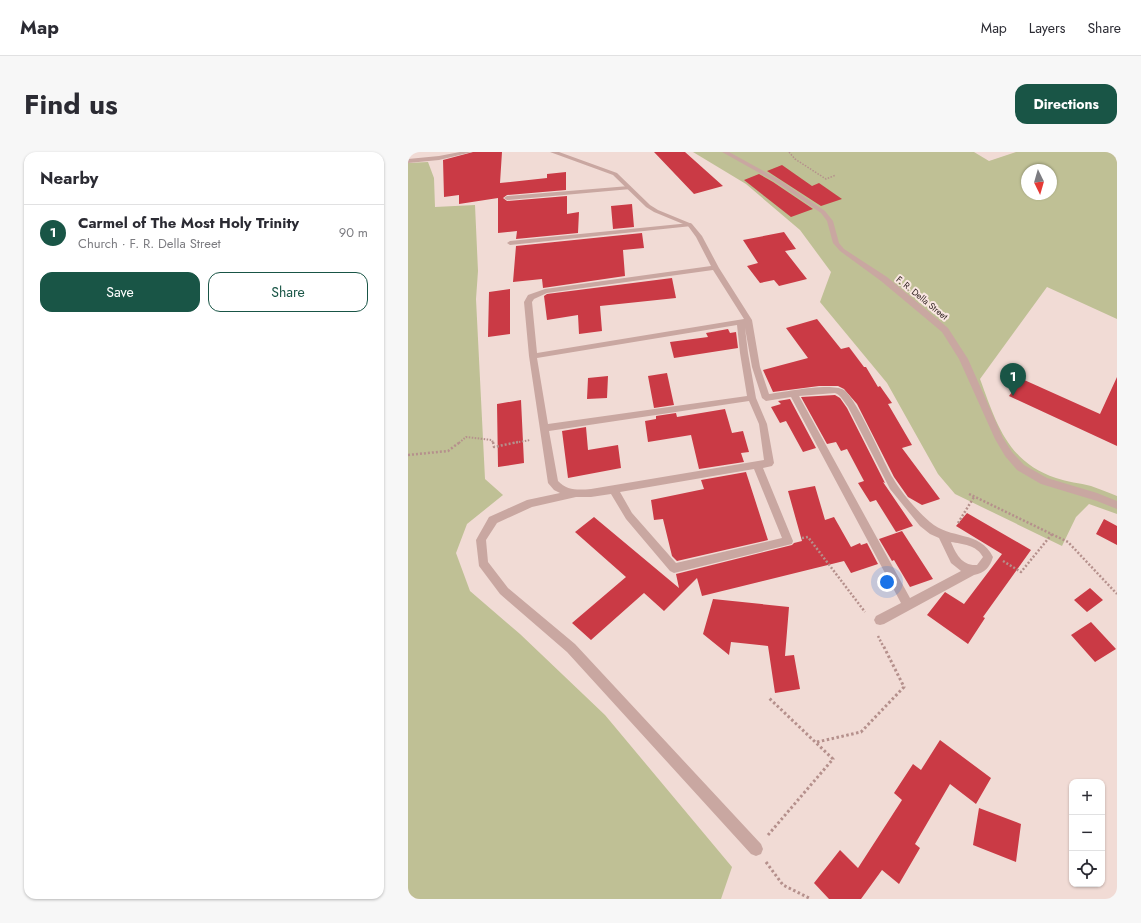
<!DOCTYPE html>
<html lang="en">
<head>
<meta charset="utf-8">
<style>
  body { margin:0; font-family:Jost,sans-serif; background:#f7f7f7; color:#2b2b33 }
  .controls { position:absolute; right:12px; bottom:12px; display:grid; overflow:hidden; border-radius:8px; box-shadow:0 1px 3px #0004 }
  .controls button { width:36px; height:36px; display:grid; place-items:center; padding:0; border:0; border-bottom:1px solid #e1e1e2; background:#fff; color:#2b2b33; font:20px sans-serif }
  .compass { position:absolute; left:613px; top:12px; width:36px; height:36px; border-radius:50%; background:#fff; box-shadow:0 1px 3px #0004; rotate:175deg }
  .you { position:absolute; left:479px; top:430px; width:14px; height:14px; margin:-10px; border:3px solid #fff; border-radius:50%; background:#1a73e8; box-shadow:0 0 0 6px #1a73e833 }
  .badge { display:grid; place-items:center; width:26px; height:26px; border-radius:50%; background:#195546; color:#fff; font-size:13px; font-weight:700 }
  .pin { position:absolute; translate:-50% -33px; filter:drop-shadow(0 1px 2px #0008) }
  .pin::after { content:''; position:absolute; top:21px; width:14px; height:12px; background:inherit; clip-path:polygon(0 0,100% 0,50% 100%) }
  .list { margin:0; padding:0; list-style:none }
  h2 { display:flex; justify-content:space-between; align-items:center; height:52px; margin:0; padding:0 16px; font-size:17px }
  h2 small { font-size:13px; font-weight:400; color:#7c7c81 }
  .list li { display:grid; grid-template-columns:26px 1fr auto; gap:12px; align-items:center; box-sizing:border-box; height:56px; padding:0 16px; border-top:1px solid #e1e1e2 }
  .list b { display:block; font-size:15px; white-space:nowrap }
  .list p { margin:0; font-size:13px; white-space:nowrap; color:#7c7c81 }
  .list em { font-size:13px; font-style:normal; color:#7c7c81 }
  .actions { display:flex; gap:8px; padding:12px 16px }
  .actions a { flex:1; padding:9px 0; border:1px solid #195546; border-radius:12px; text-align:center; font-size:14px; color:#195546 }
  .actions .main { background:#195546; color:#fff }
  .icon { flex:none; width:22px; height:22px; fill:none; stroke:currentColor; stroke-width:2; stroke-linecap:round; stroke-linejoin:round }
  .map { position:relative; flex:none; width:709px; height:747px; overflow:hidden; border-radius:12px }
  header { display:flex; align-items:center; gap:24px; box-sizing:border-box; height:56px; padding:0 20px; background:#fff; border-bottom:1px solid #e1e1e2 }
  header strong { font-size:19px }
  nav { display:flex; gap:22px; margin-inline-start:auto; font-size:14px }
  .intro { display:flex; align-items:center; justify-content:space-between; box-sizing:border-box; height:96px; padding:0 24px }
  h1 { margin:0; font-size:28px }
  .button { padding:10px 18px; border-radius:12px; background:#195546; color:#fff; font-size:14px; font-weight:700 }
  main { display:flex; gap:24px; padding:0 24px }
  aside { flex:1; background:#fff; border-radius:12px; box-shadow:0 1px 3px #0004 }
  .map>svg:first-child { display:block }
  .green { fill:#bfc095; fill-rule:evenodd }
  .building { fill:#ca3a45 }
  .lines { fill:none; stroke-linecap:round; stroke-linejoin:round }
  .path-far3 { stroke:#b5908c; stroke-width:1.5; stroke-dasharray:1.5 1.5; stroke-linecap:butt }
  .path-far2 { stroke:#b5908c; stroke-width:2; stroke-dasharray:1.5 1.5; stroke-linecap:butt }
  .path-far1 { stroke:#b5908c; stroke-width:2.5; stroke-dasharray:2 2; stroke-linecap:butt }
  .path { stroke:#b5908c; stroke-width:3; stroke-dasharray:2.5 2.5; stroke-linecap:butt }
  .service { fill:#c9a7a1; fill-rule:evenodd }
  .minor { fill:#c9a7a1; fill-rule:evenodd }
  .tertiary { fill:#c9a7a1; fill-rule:evenodd }
  .labels { text-anchor:middle; stroke-width:4; stroke-linejoin:round; paint-order:stroke }
  .far-street-label { font-size:9px; fill:#332424; stroke:#f9e6e1 }
</style>
</head>
<body>
<header>
<strong>Map</strong>
<nav><a>Map</a><a>Layers</a><a>Share</a></nav>
</header>
<div class="intro"><h1>Find us</h1><a class="button">Directions</a></div>
<main>
<aside>
<h2>Nearby<small></small></h2>
<ul class="list">
<li><span class="badge">1</span><div><b>Carmel of The Most Holy Trinity</b><p>Church · F. R. Della Street</p></div><em>90 m</em></li>
</ul>
<div class="actions"><a class="main">Save</a><a>Share</a></div>
</aside>
<div class="map">
<svg width="709" height="747" viewBox="0 0 709 747">
  <rect width="100%" height="100%" fill="#f1dbd5"/>
  <!-- green -->
  <path class="green" d="M285,0h281l15,9 27,-9h101v167l-70,-32 -67,92c16,43 27,83 76,99 11,4 24,5 35,8 9,3 18,7 26,10v18l-28,-10 -13,13 -14,29 -107,-52 -17,-20 -51,-91 -67,-81 11,-30 -31,-42 -54,-46zM619,18h24v24h-24z
    M20,10l6,16 1,29 40,-2 3,66 -2,28 9,180 18,16 -36,29 -11,29 14,38 50,43 85,81 127,152 -11,32h-313v-736z"/>
  <!-- building -->
  <path class="building" d="M65,0h29l-2,31 47,-5v-4l19,-2v18l-59,5 -4,3 4,3 60,-5v18l12,-2 -1,21 -62,6 1,-8 -19,2v-35l-39,6v-9l-15,2 -1,-37z
    M246,0h31l38,34 -29,8z
    M374,13l30,21 7,-3 23,16 -21,7 -54,-35z
    M351,22l14,8 40,27 -22,8 -47,-37z
    M224,52l2,23 -21,2 -2,-23z
    M376,80l12,17 -11,2 22,28 -28,7 -5,-6 -14,3 -13,-17 11,-3 -15,-23z
    M234,81l2,15 -21,2 2,26 -82,12 -1,-9 -29,3 3,-36z
    M264,126l4,20 -76,8 2,25 -23,3 -1,-19 -31,5 -3,-24 3,-2z
    M102,137v45l-22,3 1,-45z
    M409,167l24,30 8,-2 15,20h2l12,20 2,-1 12,17 -4,1 24,41 -10,3 38,51 -18,6 -14,-8 -14,-20 -37,-73 -13,-15 -6,-3h-19l-46,6 -10,-22 45,-12 -22,-30z
    M320,177l2,4 6,-1 2,16 -64,10 -4,-16 38,-5 -2,-4z
    M259,221l7,32 -20,3 -6,-32z
    M200,224l-1,22 -20,1 1,-21z
    M709,225v69l-108,-50 13,-17 78,35z
    M427,243l5,3 7,10 38,75 -2,-1 30,44 -17,6 -20,-32 -6,2 -12,-19 6,-2 -17,-32 -6,2 -5,-9 -9,2 -26,-47z
    M382,247l26,49 -13,4 -17,-31 -6,2 -9,-16 10,-3 -3,-3z
    M113,248l3,63 -26,4 -1,-63z
    M317,257l7,24 11,-2 6,21 -8,1 3,9 -45,7 -8,-34 -43,7 -3,-21 11,-2v-3l20,-3 1,4z
    M178,275l2,23 30,-5 3,23 -53,10 -6,-47z
    M338,320l22,68 -91,21 -5,-5 -9,-37 -9,1 -3,-20 53,-11 -3,-9z
    M407,334l10,34 9,-3 17,30 9,-4 1,2 6,-2 11,21 -27,9 -7,-12 -142,35 -5,-18 -33,33 -20,-18 -53,47 -19,-17 54,-46 -51,-45 19,-15 85,71 -3,-14 116,-29 2,-2 8,-2 -14,-50z
    M559,361l64,37 -48,67 2,1 -17,26 -41,-29 18,-23 19,12 38,-50 -46,-28z
    M696,367l13,7v19l-21,-11z
    M494,379l31,48 -23,8 -16,-27 -2,1 -13,-22z
    M682,436l13,12 -16,12 -13,-12z
    M305,447l76,8 -4,49 9,-1 6,34 -25,4 -7,-47 -37,-4 -2,13 -26,-21z
    M683,470l25,27 -21,13 -24,-27z
    M532,588l51,38 -15,26 -26,-20 -35,60 5,4 -21,36 -17,-14 -21,29h-32l-15,-16 26,-33 18,18 44,-68 -8,-7 19,-29 8,6z
    M571,656l42,16 -5,38 -43,-17z"/>
  <g class="lines">
    <!-- path-far3 -->
    <path class="path-far3" d="M381,0l6,7 31,20 10,-4"/>
    <!-- path-far2 -->
    <path class="path-far2" d="M51,291l7,-6 26,3 1,3
      M105,291l17,-3"/>
    <!-- path-far1 -->
    <path class="path-far1" d="M85,290l1,5 24,-5
      M0,303l40,-4 12,-9
      M561,342l99,48 49,52
      M550,371l16,-26
      M394,386l6,-1 57,75
      M595,409l18,11 31,-38
      M470,484l5,10"/>
    <!-- path -->
    <path class="path" d="M409,590l44,-10 43,-45 -21,-42
      M360,683l65,-76 -64,-61
      M358,710l17,23 28,14"/>
    <!-- service -->
    <path class="service" d="M221,34l2,1v2l-124,11 -3,-2 3,-2z
      M282,71l2,1v2l-182,19 -3,-2 3,-2z"/>
    <!-- minor -->
    <path class="minor" d="M142,0h9l58,21 33,32 8,5 34,14 10,12 17,32 33,52 8,47 9,27c16,-2 62,-12 75,-4 13,9 39,71 49,88 7,13 25,34 37,44 20,18 50,8 63,35 -3,10 -8,16 -19,18l-90,49 -4,1 -4,-1 -2,-4 2,-4 25,-13 -110,-206 -25,4 -4,-3 -10,-31 -7,-39 3,25 8,45 11,26 7,39 -2,3 -9,2 30,73 -1,3 -118,29 -4,-2 -44,-52 -15,-25 -20,3h-15l-44,10 -35,16 -11,17 2,22 20,26 67,56 186,200 2,5 -2,5 -5,2 -5,-2 -184,-202 -67,-58 -21,-28 -3,-26 13,-23 38,-17 33,-7 -6,-3 -6,-7 -19,-127 -5,-54 4,-7 17,-6 166,-23 -15,-29 -8,-11 -34,-14 -8,-5 -33,-32zM305,118l31,49 -207,34 -5,-51 2,-3 13,-6zM329,173l3,28 7,43 -199,28 -11,-66zM427,241c6,2 9,9 13,14l42,82 30,37 10,8 9,4 12,25 10,8 -51,27 -111,-202zM341,249l10,23 5,36 -173,29c-12,1 -24,2 -33,-8l-9,-50zM346,317l28,69 -106,25 -44,-50 -12,-21zM543,390c11,2 26,3 32,15l-6,8c-15,1 -21,-11 -26,-23z
      M314,0h7l49,27 47,32 8,10 6,22 5,6 43,28 61,51 20,31 35,79 9,14 12,13 23,13 50,15 20,8v8l-20,-8 -56,-17 -24,-14 -12,-14 -10,-17 -36,-80 -17,-27 -61,-51 -41,-30 -7,-8 -6,-22 -6,-8 -47,-32z"/>
    <!-- tertiary -->
    <path class="tertiary" d="M52,0h12l-33,8 -31,3v-4l31,-3z"/>
  </g>
  <g class="labels">
    <!-- far-street labels -->
    <g class="far-street-label">
      <text transform="translate(514 146) rotate(39)" y="3">F. R. Della Street</text>
    </g>
  </g>
</svg>
<div class="controls">
<button>+</button>
<button>−</button>
<button><svg class="icon" aria-label="locate" viewBox="0 0 24 24"><circle cx="12" cy="12" r="6"/><path d="M12 2v4M12 18v4M2 12h4M18 12h4"/></svg></button>
</div>
<svg class="compass" viewBox="-18 -18 36 36"><path d="M0-13l5 13h-10z" fill="#e53935"/><path d="M0 13l5-13h-10z" fill="#7c7c81"/></svg>
<div class="you"></div>
<div class="pin badge" style="left:605px;top:244px">1</div>
</div>
</main>
</body>
</html>
